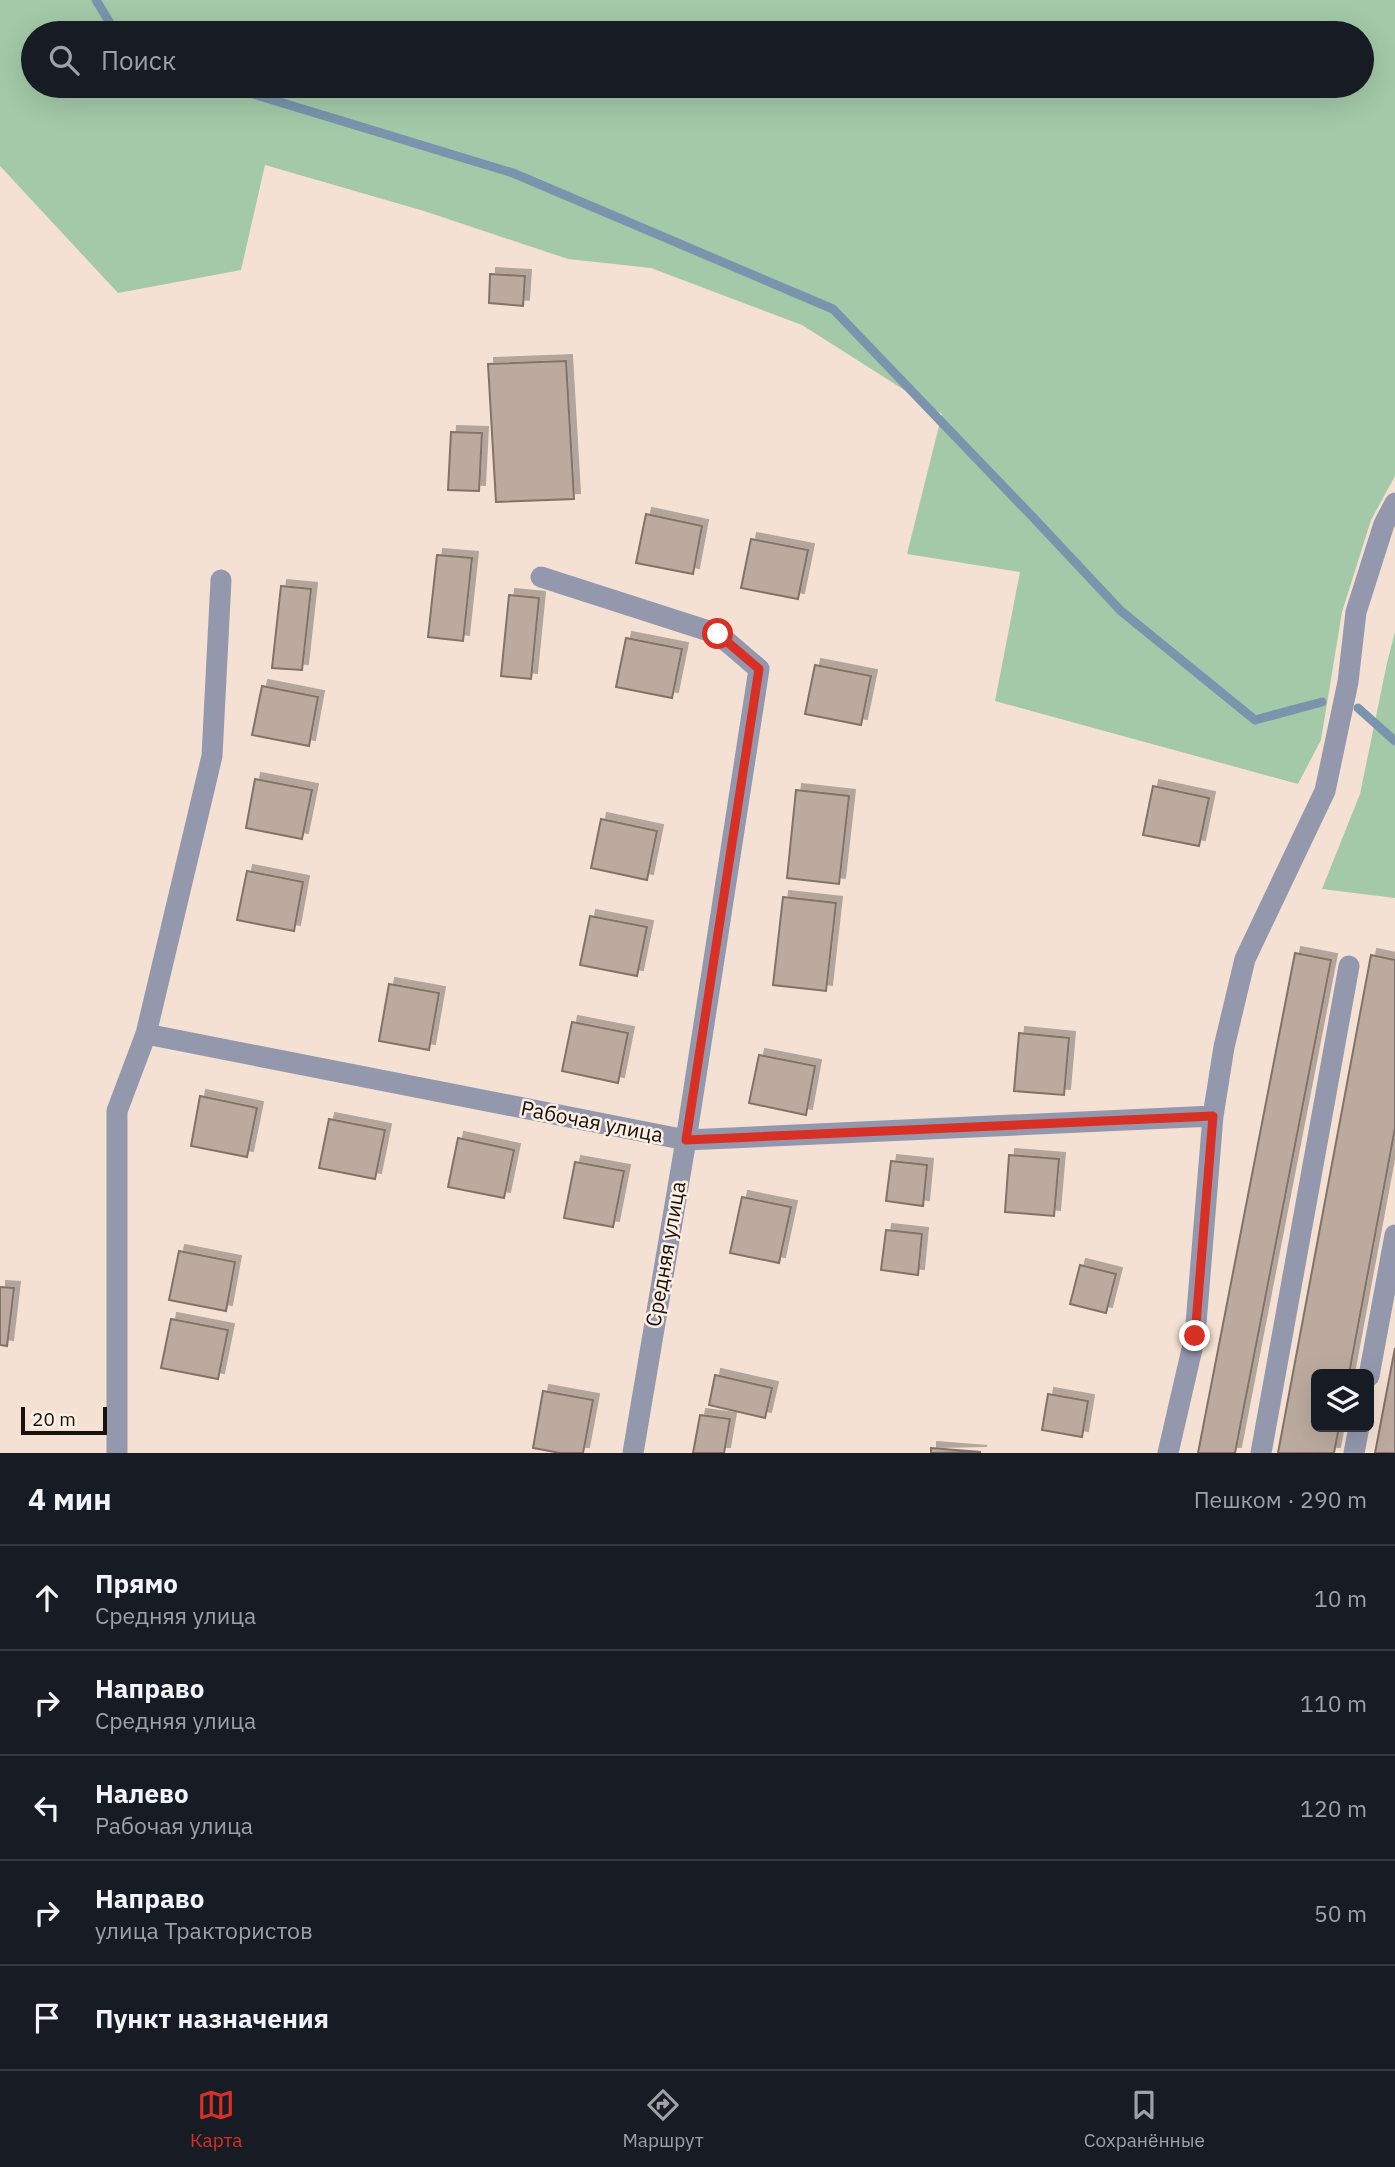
<!DOCTYPE html>
<html lang="ru">
<head>
<meta charset="utf-8">
<style>
  body { margin:0; font-family:"IBM Plex Sans",sans-serif; background:#242831; color:#f1f3f6 }
  .controls { position:absolute; right:21px; bottom:21px; display:grid; overflow:hidden; border-radius:10px; box-shadow:0 7px 28px #0002 }
  .controls button { width:63px; height:63px; display:grid; place-items:center; padding:0; border:0; border-bottom:2px solid #363941; background:#171b24; color:#f1f3f6; font:35px sans-serif }
  .scale { position:absolute; left:21px; bottom:18px; width:86px; box-sizing:border-box; padding-left:7px; border:4px solid #18120d; border-top:0; font-size:19px; line-height:24px; white-space:nowrap; color:#18120d; -webkit-text-stroke:5px #feefe4; paint-order:stroke }
  .stop { position:absolute; width:21px; height:21px; margin:-16px; border:5px solid #d93025; border-radius:50%; background:#fff }
  .stop.end { background:#d93025; border-color:#fff; box-shadow:0 2px 7px #0008 }
  .list { margin:0; padding:0; list-style:none }
  h2 { display:flex; justify-content:space-between; align-items:center; height:91px; margin:0; padding:0 28px; font-size:30px }
  h2 small { font-size:23px; font-weight:400; color:#9ea1a6 }
  .list li { display:grid; grid-template-columns:46px 1fr auto; gap:21px; align-items:center; box-sizing:border-box; height:105px; padding:0 28px; border-top:2px solid #363941 }
  .list b { display:block; font-size:26px; white-space:nowrap }
  .list p { margin:0; font-size:23px; white-space:nowrap; color:#9ea1a6 }
  .list em { font-size:23px; font-style:normal; color:#9ea1a6 }
  .icon { flex:none; width:38px; height:38px; fill:none; stroke:currentColor; stroke-width:2; stroke-linecap:round; stroke-linejoin:round }
  .map { position:relative; flex:none; width:1395px; height:1453px; overflow:hidden }
  .search { position:absolute; background:#171b24; box-shadow:0 7px 28px #0002; left:21px; right:21px; top:21px; height:77px; display:flex; align-items:center; gap:18px; box-sizing:border-box; padding:0 24px; border-radius:38px; color:#9ea1a6; font-size:26px }
  .sheet { height:616px; background:#171b24 }
  nav { display:flex; justify-content:space-around; align-items:center; box-sizing:border-box; height:98px; border-top:2px solid #363941; background:#171b24; font-size:19px; color:#9ea1a6 }
  nav a { display:grid; justify-items:center; gap:4px }
  nav .on { color:#d93025 }
  .map>svg:first-child { display:block }
  .green { fill:#a3c9a8; fill-rule:evenodd }
  .lines { fill:none; stroke-linecap:round; stroke-linejoin:round }
  .stream { stroke:#7994ac; stroke-width:9 }
  .building { fill:#bcaa9e; stroke:#837267; stroke-width:2; filter:url(#shadow) }
  .street { stroke:#9498ad; stroke-width:21 }
  .route { stroke:#d93025; stroke-width:9 }
  .labels { text-anchor:middle; stroke-width:5; stroke-linejoin:round; paint-order:stroke }
  .street-label { font-size:21px; fill:#18120d; stroke:#feefe4 }
</style>
</head>
<body>
<div class="map">
<svg width="1395" height="1453" viewBox="0 0 1395 1453">
  <defs>
    <filter id="shadow"><feDropShadow dx="6" dy="-6" stdDeviation="0" flood-color="#0004"/></filter>
  </defs>
  <rect width="100%" height="100%" fill="#f4e1d4"/>
  <!-- green -->
  <path class="green" d="M0,0h1395v476l-24,44 -29,92 -21,128 -23,44 -303,-83 25,-129 -113,-18 35,-140 -140,-89 -151,-57 -83,-9 -144,-48 -159,-46 -24,105 -123,23 -118,-127zM1362,33v53h-1329v-53z
    M1395,632v266l-73,-9 38,-95 27,-131z"/>
  <g class="lines">
    <!-- stream -->
    <path class="stream" d="M96,0l20,33
      M227,86l286,87 320,136 194,202 94,100 134,109 67,-18
      M1358,708l37,33"/>
  </g>
  <!-- building -->
  <path class="building" d="M490,274l35,2 -2,30 -34,-3z
    M566,361l8,138 -78,3 -8,-138z
    M451,432l31,1 -3,58 -31,-1z
    M646,514l56,12 -9,48 -57,-11z
    M751,539l57,11 -10,49 -57,-11z
    M437,555l35,3 -9,83 -35,-4z
    M281,586l30,3 -9,81 -30,-2z
    M509,595l30,3 -8,81 -30,-3z
    M626,638l56,11 -10,49 -56,-11z
    M815,665l56,11 -10,49 -56,-11z
    M262,686l56,11 -9,49 -57,-11z
    M255,779l57,11 -10,49 -56,-11z
    M1153,786l56,12 -10,48 -56,-11z
    M796,790l53,6 -10,88 -52,-6z
    M601,819l56,12 -10,49 -56,-12z
    M247,871l56,11 -9,49 -57,-11z
    M783,897l53,6 -10,88 -53,-6z
    M590,916l57,11 -10,49 -57,-11z
    M1295,953l36,7 -96,493h-37z
    M1371,955l24,5v168l-46,246h-33v53h23l-5,26h-56z
    M389,984l50,9 -10,57 -50,-9z
    M572,1022l56,11 -10,50 -56,-12z
    M1019,1033l50,5 -5,57 -50,-4z
    M759,1055l56,11 -9,49 -57,-12z
    M200,1096l57,12 -10,49 -56,-11z
    M329,1119l56,11 -10,49 -56,-11z
    M458,1138l56,12 -10,48 -56,-11z
    M1009,1155l50,4 -5,57 -49,-4z
    M891,1161l36,4 -4,41 -37,-5z
    M575,1162l49,9 -11,56 -49,-9z
    M742,1197l49,10 -12,56 -49,-10z
    M886,1230l36,4 -4,41 -37,-5z
    M179,1251l56,11 -9,49 -57,-11z
    M1080,1265l36,9 -10,39 -36,-9z
    M0,1287l14,1 -7,58 -7,-1z
    M171,1319l57,11 -10,49 -57,-11z
    M1395,1348v105h-20z
    M715,1375l57,13 -7,30 -56,-13z
    M543,1391l50,9 -10,53h-23l-27,-5z
    M1048,1394l40,7 -6,36 -40,-7z
    M700,1415l30,4 -6,34h-31z
    M931,1448l50,4 -50,1z"/>
  <g class="lines">
    <!-- street -->
    <path class="street" d="M541,577l177,57 41,35 -73,471 -53,313
      M146,1034l540,106 527,-24
      M1369,1376l26,-141
      M117,1453v-342l29,-77 66,-278 9,-176
      M1168,1453l27,-117 18,-220 11,-69 21,-88 80,-168 23,-109 8,-70 28,-88 11,-21
      M1261,1453l88,-487
      M1354,1453l5,-26"/>
  </g>
  <g class="lines">
    <!-- route -->
    <path class="route" d="M718,634l41,35 -73,471 527,-24 -18,220"/>
  </g>
  <g class="labels">
    <!-- street labels -->
    <g class="street-label">
      <text transform="translate(592 1122) rotate(11)" y="7">Рабочая улица</text>
      <text transform="translate(666 1254) rotate(-80)" y="7">Средняя улица</text>
    </g>
  </g>
</svg>
<div class="controls">
<button><svg class="icon" aria-label="layers" viewBox="0 0 24 24"><path d="M12 4l9 5-9 5-9-5zM3 14l9 5 9-5"/></svg></button>
</div>
<div class="scale">20 m</div>
<div class="stop" style="left:718px;top:634px"></div>
<div class="stop end" style="left:1195px;top:1336px"></div>
<div class="search"><svg class="icon" aria-label="search" viewBox="0 0 24 24"><circle cx="10" cy="10" r="6"/><path d="M15 15l6 6"/></svg>Поиск</div>
</div>
<section class="sheet">
<h2>4 мин<small>Пешком · 290 m</small></h2>
<ul class="list">
<li><svg class="icon" aria-label="ahead" viewBox="0 0 24 24"><path d="M12 20V5M6 11l6-6 6 6"/></svg><div><b>Прямо</b><p>Средняя улица</p></div><em>10 m</em></li>
<li><svg class="icon" aria-label="right" viewBox="0 0 24 24"><path d="M7 20v-9h11M14 6l5 5-5 5"/></svg><div><b>Направо</b><p>Средняя улица</p></div><em>110 m</em></li>
<li><svg class="icon" aria-label="left" viewBox="0 0 24 24"><path d="M17 20v-9H6M10 6l-5 5 5 5"/></svg><div><b>Налево</b><p>Рабочая улица</p></div><em>120 m</em></li>
<li><svg class="icon" aria-label="right" viewBox="0 0 24 24"><path d="M7 20v-9h11M14 6l5 5-5 5"/></svg><div><b>Направо</b><p>улица Трактористов</p></div><em>50 m</em></li>
<li><svg class="icon" aria-label="arrive" viewBox="0 0 24 24"><path d="M6 21V4h12l-3 4 3 4H6"/></svg><div><b>Пункт назначения</b></div></li>
</ul>
</section>
<nav>
<a class="on"><svg class="icon" aria-label="map" viewBox="0 0 24 24"><path d="M3 6l6-2 6 2 6-2v14l-6 2-6-2-6 2zM9 4v14M15 6v14"/></svg>Карта</a>
<a><svg class="icon" aria-label="directions" viewBox="0 0 24 24"><path d="M12 3l9 9-9 9-9-9zM9 14v-3h6M13 9l2 2-2 2"/></svg>Маршрут</a>
<a><svg class="icon" aria-label="saved" viewBox="0 0 24 24"><path d="M7 4h10v16l-5-4-5 4z"/></svg>Сохранённые</a>
</nav>
</body>
</html>
